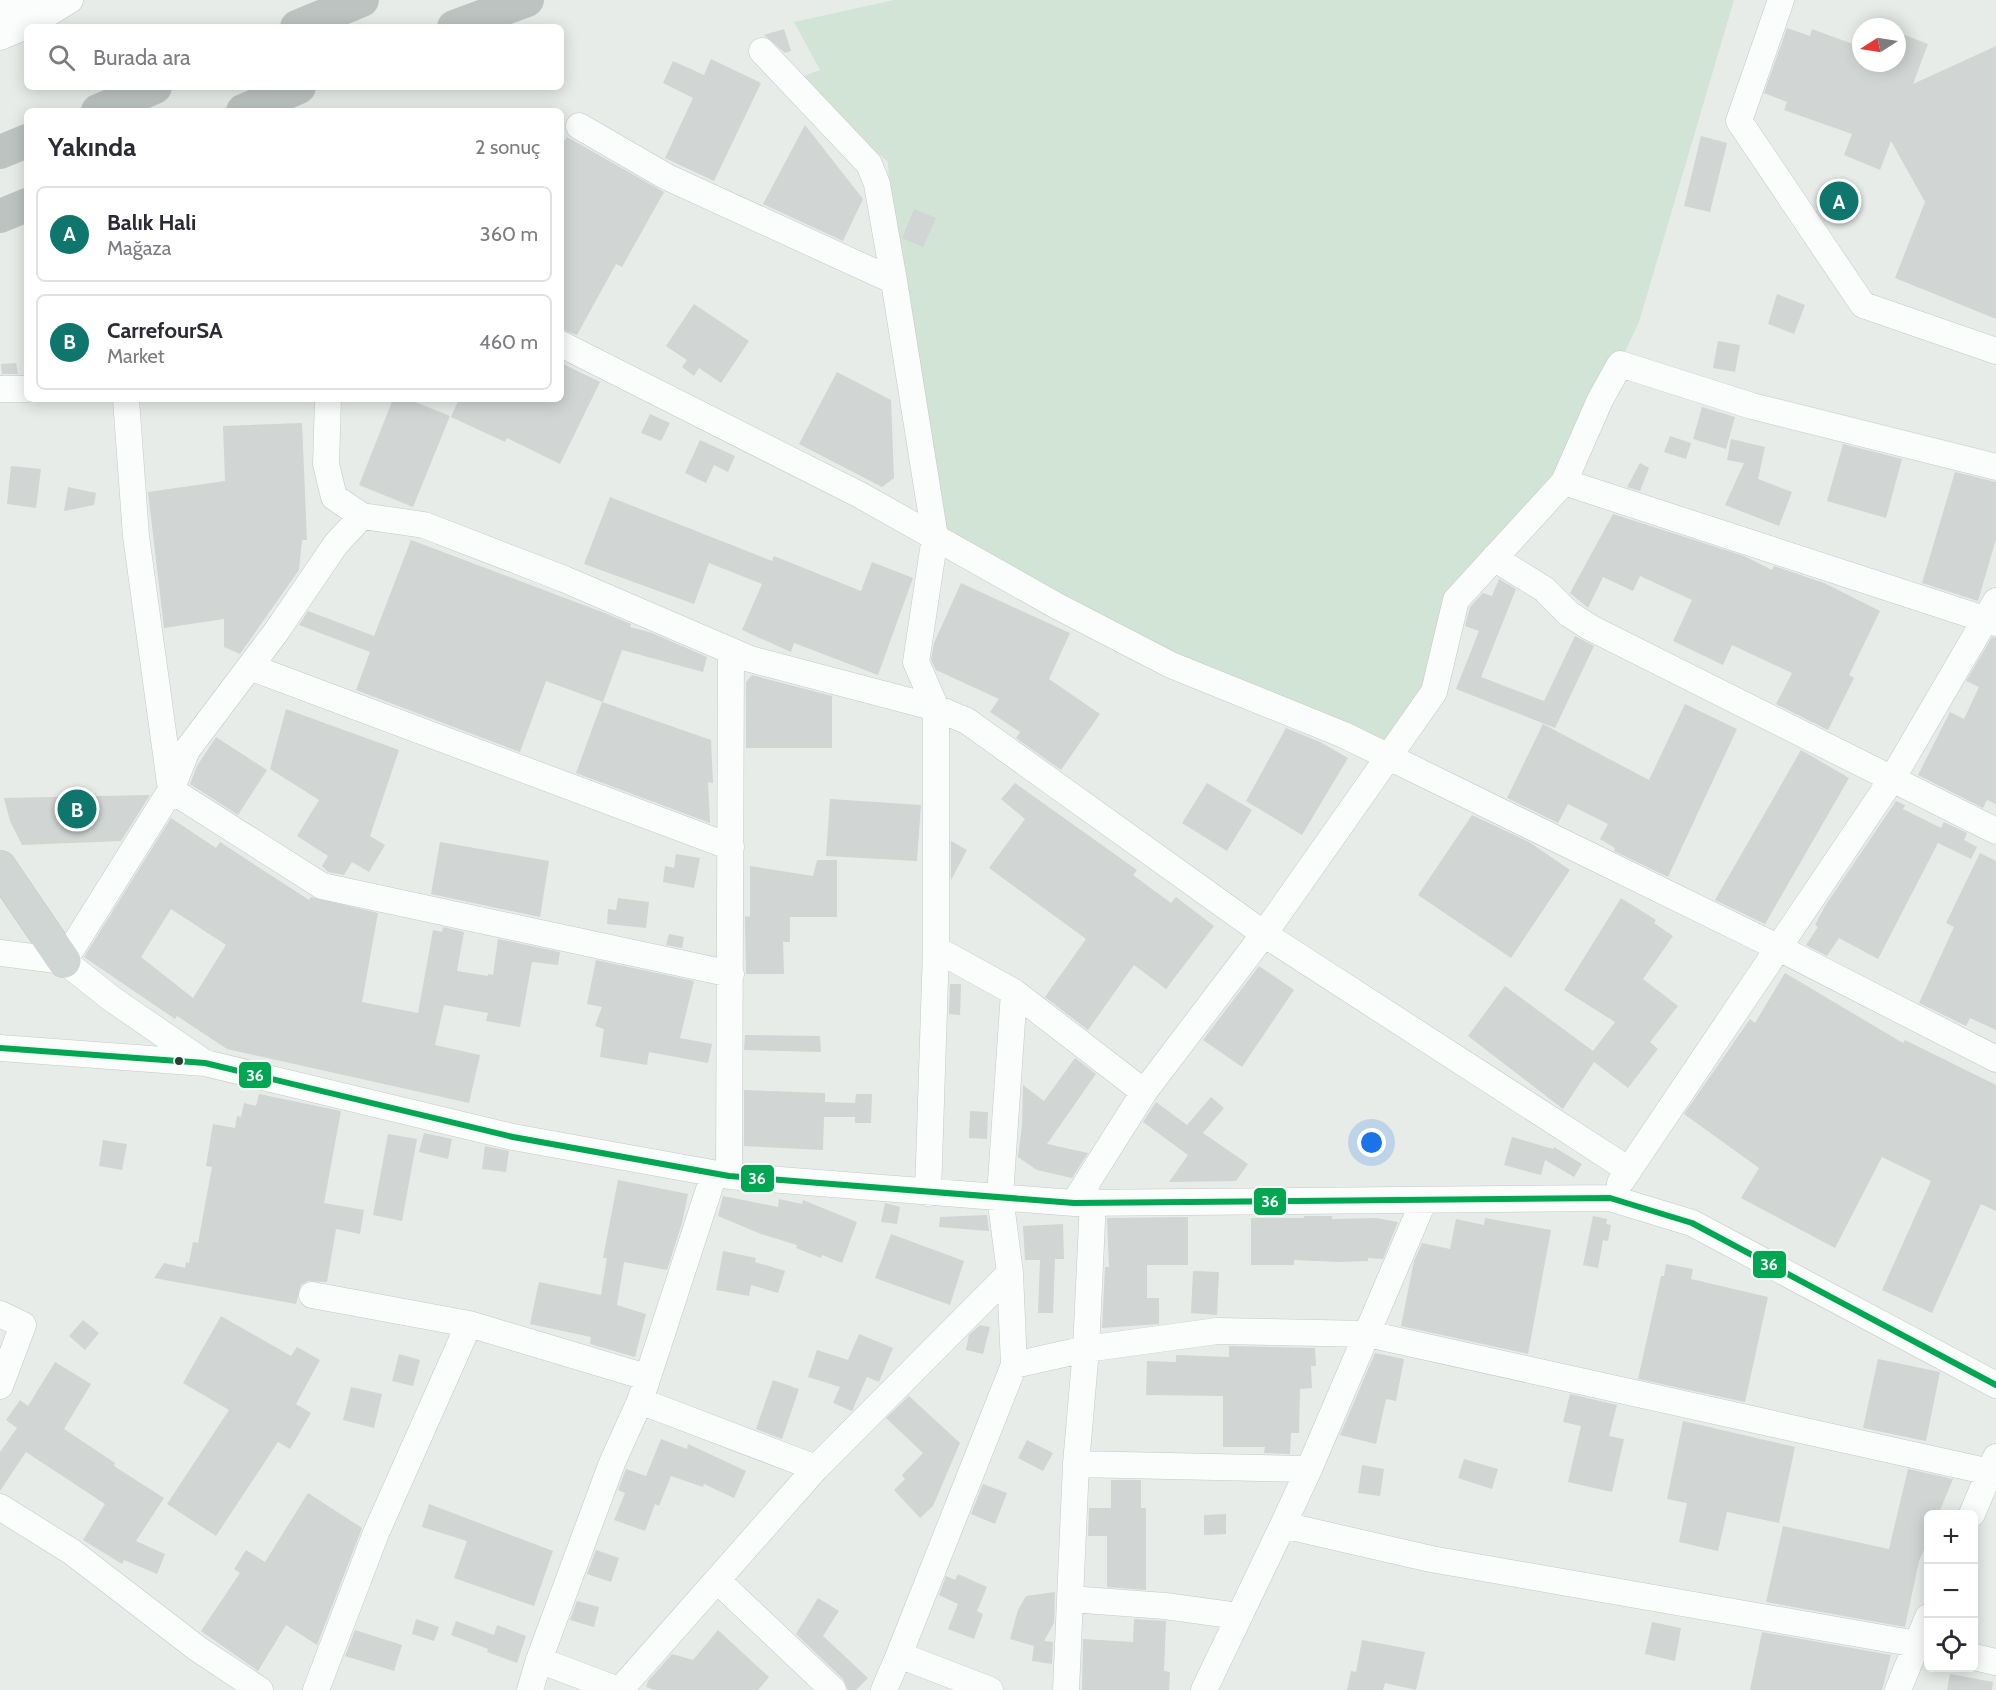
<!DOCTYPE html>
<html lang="tr">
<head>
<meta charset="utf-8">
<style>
  body { margin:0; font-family:Cabin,sans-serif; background:#f7f7f7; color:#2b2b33 }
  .controls { position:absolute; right:18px; bottom:18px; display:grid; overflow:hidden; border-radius:9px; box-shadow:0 3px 15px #0003 }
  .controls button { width:54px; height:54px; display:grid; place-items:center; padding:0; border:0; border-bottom:2px solid #e1e1e2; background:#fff; color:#2b2b33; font:30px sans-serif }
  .compass { position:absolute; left:1852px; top:18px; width:54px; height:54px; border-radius:50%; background:#fff; box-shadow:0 3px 15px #0003; rotate:258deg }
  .you { position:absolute; left:1372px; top:1143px; width:21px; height:21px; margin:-15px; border:4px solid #fff; border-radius:50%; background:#1a73e8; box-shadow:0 0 0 9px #1a73e833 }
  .badge { display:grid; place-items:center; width:39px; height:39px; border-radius:50%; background:#0f766e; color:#fff; font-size:20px; font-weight:700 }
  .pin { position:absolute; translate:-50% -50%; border:3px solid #fff; box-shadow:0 2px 6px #0006 }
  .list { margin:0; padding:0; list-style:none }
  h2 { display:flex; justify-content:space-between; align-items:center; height:78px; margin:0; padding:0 24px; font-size:26px }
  h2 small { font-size:20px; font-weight:400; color:#7c7c81 }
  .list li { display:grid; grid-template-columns:39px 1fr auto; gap:18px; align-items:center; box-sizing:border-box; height:96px; margin:0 12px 12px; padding:0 12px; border:2px solid #e1e1e2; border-radius:9px }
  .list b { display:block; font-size:22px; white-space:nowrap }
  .list p { margin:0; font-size:20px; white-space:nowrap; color:#7c7c81 }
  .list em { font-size:20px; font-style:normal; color:#7c7c81 }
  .icon { flex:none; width:33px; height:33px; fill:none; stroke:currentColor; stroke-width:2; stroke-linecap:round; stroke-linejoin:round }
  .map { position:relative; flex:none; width:1996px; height:1690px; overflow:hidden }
  .search { position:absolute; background:#fff; box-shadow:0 3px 15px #0003; left:24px; top:24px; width:540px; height:66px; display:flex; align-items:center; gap:15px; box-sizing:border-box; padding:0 21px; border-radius:9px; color:#7c7c81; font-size:22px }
  .panel { position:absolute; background:#fff; box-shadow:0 3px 15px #0003; left:24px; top:108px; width:540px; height:294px; border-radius:9px }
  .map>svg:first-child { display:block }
  .green { fill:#d1e4d5 }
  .building { fill:#d1d5d3; fill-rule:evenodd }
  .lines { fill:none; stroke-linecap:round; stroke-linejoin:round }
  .minor-casing { stroke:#c4c9c6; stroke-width:27 }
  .major-casing { stroke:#c2cac7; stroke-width:34 }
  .highway-casing { stroke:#c2cac7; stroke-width:34 }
  .minor { stroke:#fbfcfc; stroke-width:26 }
  .major { stroke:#cfd6d4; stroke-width:33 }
  .highway { stroke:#bcc3c1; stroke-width:33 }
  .bus-1-casing { stroke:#f6faf7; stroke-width:10 }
  .bus-1 { stroke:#00a651; stroke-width:6 }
  .bus-dot { fill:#253f35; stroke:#f6faf7; stroke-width:2 }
  .line-badge { stroke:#f6faf7; stroke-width:2 }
  .badge-label { font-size:16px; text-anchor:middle; font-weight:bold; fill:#fff }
</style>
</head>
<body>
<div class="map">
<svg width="1996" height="1690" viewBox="0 0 1996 1690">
  <rect width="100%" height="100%" fill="#e7ece9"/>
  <!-- green -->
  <path class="green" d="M894,0h840l-95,322 -75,160 -108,118 -22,92 -45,65 -454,-220 -41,-256 -6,-119 -95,-82 27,-10 -26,-48z"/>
  <!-- building -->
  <path class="building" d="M1787,28l23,8 2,-7 49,18v16h36v-31l31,12 -15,40 83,-38v273l-101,-41 30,-76 -34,-61 -11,29 -36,-15 8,-21 -68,-24 3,-8 -23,-9z
    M784,29l7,22 -6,2 -21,-18z
    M711,59l50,24 -47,98 -49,-23 28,-60 -30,-15 10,-22 31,14z
    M805,125l58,74 -20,42 -80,-37z
    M1701,136l26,7 -17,69 -26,-6z
    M567,137l97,55 -42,75 -6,-3 -39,71 -16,-6v-182z
    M914,209l22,9 -13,29 -21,-9z
    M1777,294l28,11 -11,29 -26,-10z
    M694,304l55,37 -28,42 -22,-15 -5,8 -12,-9 5,-7 -21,-14z
    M1718,341l22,4 -5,27 -22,-4z
    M16,363l2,11h-16l-1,-10z
    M561,363l39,19 -40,82 -53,-26 -2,4 -54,-25 8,-18h102z
    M837,372l54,28 3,78 -12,9 -83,-43z
    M393,399h15l42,17 -37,91 -54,-22z
    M1702,407l33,10 -9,32 -33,-10z
    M650,414l20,9 -9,18 -20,-8z
    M302,423l5,117h-5l-3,30 -59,84 -16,-7v-28l-60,9 -16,-136 77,-11 -2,-55z
    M1670,436l21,7 -5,16 -22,-7z
    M1731,439l34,8 -7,32 34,13 -13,34 -54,-21 19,-42 -17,-3z
    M700,440l35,16 -7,16 -14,-7 -8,18 -21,-10z
    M1843,444l59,15 -16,59 -59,-17z
    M1640,463l9,5 -9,23 -13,-4z
    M11,466l30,3 -5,39 -29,-4z
    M1955,472l41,10v57l-18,62 -56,-18z
    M68,487l28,6 -2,12 -30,6z
    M610,497l162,64 2,-5 87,35 11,-29 41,16 -35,97 -84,-32 -3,9 -49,-22 20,-46 -53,-21 -15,41 -110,-40z
    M1613,514l131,42 28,14 2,-4 50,17 56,28 -31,64 5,3 -26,52 -52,-26 16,-31 -60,-28 -9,20 -50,-24 19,-41 -52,-24 -7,15 -30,-14 -15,31 -18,-15z
    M411,540l191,72 29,12 -1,3 22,6 55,24 -4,15 -81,-22 -19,52 -57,-21 -26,71 -164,-62 14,-38 -71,-27 9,-14 66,25z
    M1499,579l17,10 -35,88 63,24 31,-65 19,10 -39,82 -99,-39 23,-58 -14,-5 5,-19 13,-14 9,3z
    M961,583l109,50 -21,46 51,35 -39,56 -45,-32 4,-6 -30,-20 9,-13 -63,-29 -5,-10 3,-17z
    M1992,637l4,1v166l-9,-4 -4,8 -65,-33 32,-63 14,7 15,-32 -13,-6z
    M752,675l80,21v52h-86v-66z
    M602,702l109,38 2,43 -5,-1 2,41 -134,-50z
    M1685,704l52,25 -69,148 -54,-26 1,-3 -15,-9 8,-15 -40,-20 -10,19 -51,-25 36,-74 106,56z
    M286,709l113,41 -29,86 15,9 -16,27 -17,-10 -8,13 -16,-3 -6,-6 6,-10 -31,-20 22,-36 -49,-31z
    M1286,728l34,14 28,16 -46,77 -56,-34z
    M216,737l51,33 -29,45 -48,-31 7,-18z
    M1801,750l48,28 -84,146 -50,-24z
    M1015,783l122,87 -4,5 38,28 5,-6 38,29 -48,63 -32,-24 -46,65 -43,-33 41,-58 -97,-71 36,-49 -24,-20z
    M1207,783l45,27 -25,41 -45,-28z
    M150,795l-29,46 -99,4 -12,-24 -6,-23z
    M830,799l91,6 -4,56 -91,-5z
    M1896,801l9,4 -2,4 38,19 3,-6 23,11 -3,7 13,7 -6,12 -33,-16 -60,116 -39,-21 -12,18 -21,-11 12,-18 -3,-2 10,-19z
    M1472,815l57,27 41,28 -59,88 -93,-63z
    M171,818l45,30 4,-6 89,58 2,-3 67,16 -16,89 56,11 15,-83 9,2 1,-5 21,5 -7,39 31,5v-2l5,1 5,-36 62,13 -2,13 -26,-3 -12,65 -34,-6 2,-8 -44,-8 -9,40 45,10 -11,48 -242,-54 -50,-33 -2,3 -91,-62zM171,909l55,36 -33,53 -52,-41z
    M951,841l16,9 -16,30z
    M440,842l109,19 -9,56 -109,-23z
    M1980,853l16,8v169l-26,-12 -4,8 -47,-23 35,-76 -8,-4z
    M676,854l24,4 -6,30 -31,-6 2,-16 9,2z
    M817,860h20v57h-47v25h-7l1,32h-38l-1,-58 5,1v-51l63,10z
    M618,898l31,4 -3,26 -39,-4 1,-15 8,1z
    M1621,898l35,22 -2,3 19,13 -30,43 35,27 -28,36 8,7 -30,39 -34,-26 -31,47 -95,-73 37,-50 88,65 22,-29 -51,-32z
    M669,934l15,3 -2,11 -16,-3z
    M596,960l98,21 -14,57 32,6 -4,19 -59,-11 -2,13 -47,-8 4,-28 -9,-3 7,-19 -15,-3z
    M1259,966l35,24 -52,77 -39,-27z
    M1785,973l118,70 2,-3 91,45v126l-15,-7 -49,109 -50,-23 49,-109 -49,-24 -47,91 -94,-50 18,-30 -75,-54 66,-95 5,4z
    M950,984h11l-1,31 -11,-1z
    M745,1035l75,1 1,16 -77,-2z
    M1075,1058l21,16 -49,70 41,9 -16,25 -35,-8 -19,-13 4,-32 1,-40 21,16z
    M744,1090l81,3v9l30,1 1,-9h16l-1,29h-16v-6h-31l-1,33 -79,-4z
    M259,1094l82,17 -17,92 40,7 -4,24 -24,-5 -9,53 -19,-1 -7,4 -5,19 -142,-26 10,-15 21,5 1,-6 3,1 4,-21 5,1 14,-76 -6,-1 7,-42 22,4 2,-12 4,1 3,-14 12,3z
    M1211,1097l13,11 -21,25 45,31 -12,17 -67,1 19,-27 -45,-33 13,-20 31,23z
    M970,1111l18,1 -1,27 -18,-1z
    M424,1133l28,6 -4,20 -29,-7z
    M388,1134l29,5 -15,82 -29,-6z
    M1512,1137l41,12 1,-2 28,17 -8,13 -29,-17 -4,15 -37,-10z
    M103,1140l24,4 -5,26 -23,-4z
    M485,1146l24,5 -3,21 -24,-3z
    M618,1180l70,14 -6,29 -15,47 -43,-8 -7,43 29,9 -11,43 -45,-13 1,-7 -61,-13 9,-42 62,13 6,-37h-4z
    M723,1196l55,11 1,-8 23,5 1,-4 54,22 -15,41 -20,-8 -1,3 -25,-10 1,-3 -36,-11 -43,-18z
    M885,1203l15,4 -3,17 -16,-2z
    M987,1215l2,16 -50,-4 1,-10z
    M1304,1216h28v3l44,-1 22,4 -15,37 -15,-1v3l-29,1 -45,-2v5h-43v-47h53z
    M1593,1216l14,3 -1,5 5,1 -3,16 -5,-1 -5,28 -15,-3z
    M1188,1217v48h-41v33h12v26l-57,4 3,-61h4l-2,-49z
    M1485,1218l66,12 -23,124 -127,-28 13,-65 8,-18 28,6 6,-30 28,6z
    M1063,1224l1,35h-9l-2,54h-15l2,-53h-15l-2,-34z
    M891,1234l73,27 -14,44 -75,-27z
    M723,1251l33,7 -1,4 30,9 -7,22 -27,-8 -2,11 -33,-6z
    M1666,1264l27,5 -2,10 77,18 -23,105 -107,-23 23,-103h3z
    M1193,1271l26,1 -2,43 -26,-2z
    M221,1316l70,40 6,-9 23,13 -24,44 15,9 -21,36 -12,-7 -62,94 -49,-32 62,-94 -46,-27z
    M83,1320l16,13 -14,17 -16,-14z
    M980,1325l10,2 -7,27 -17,-4 3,-15z
    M859,1334l34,14 -14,34 -12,-5 -15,34 -19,-8 7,-16 -32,-10 9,-27 31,10z
    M1229,1346l86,2 1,18h-5l1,22 -12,1 -1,44h-8l-1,21 -26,-1 1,-6h-42v-51l-77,-1 1,-34 29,1v-7l53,2z
    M1375,1353l29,6 -8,42 -10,-2 -10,45 -36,-9z
    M399,1354l21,6 -7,26 -21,-5z
    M1878,1359l62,13 -14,69 -63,-13z
    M55,1362l36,22 -27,45 51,34 -1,3 50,32 -28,43 29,13 -8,20 -33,-14 -2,4 -39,-24 22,-36 -79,-52 -26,39v-39l17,-24 -11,-8 14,-20 8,6z
    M773,1380l26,9 -17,50 -26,-10z
    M351,1387l31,7 -8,34 -31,-8z
    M1570,1394l47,11 -8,31 15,3 -12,53 -44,-10 13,-56 -18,-4z
    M909,1396l51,47 -27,63 -13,12 -26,-28 11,-11 -3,-4 21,-22 -37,-35z
    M1683,1421l112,26 -16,76 -52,-11 -9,39 -39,-9 8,-39 -20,-4z
    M661,1439l26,10 1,-5 58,27 -12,27 -30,-14 -1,3 -32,-11 -12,30 -4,-2 -10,27 -31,-11 11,-27 -7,-3 8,-21 20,7z
    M1027,1440l26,13 -10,18 -25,-13z
    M1464,1459l34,10 -6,20 -34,-11z
    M1362,1465l22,4 -4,27 -22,-3z
    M1908,1469l45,10 -15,36h-9v23l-10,23 -14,66 -139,-25 17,-76 106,23z
    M1111,1480h30v28h5v82l-39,-3v-51h-19l1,-28h22z
    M983,1484l24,9 -12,31 -24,-10z
    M308,1493l54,35 -45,117 -31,-20 -28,46 -57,-40 39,-58 -6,-4 12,-19 19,12z
    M429,1504l124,47 -19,55 -80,-28 13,-37 -45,-14z
    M1226,1514v20l-22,1v-20z
    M596,1550l23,8 -8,24 -24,-8z
    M958,1574l29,13 -10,24 6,3 -9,25 -26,-10 10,-25 -19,-9 7,-19 9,4z
    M1055,1592l-1,31 -10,18 9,1 -1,22 -20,-3 2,-15 -24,-7 8,-29 8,-14z
    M818,1598l21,13 -16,25 45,42 -12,12h-8l-5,-11 -47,-45z
    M577,1601l22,6 -5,20 -24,-7z
    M416,1619l23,8 -5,14 -22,-7z
    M1134,1619l32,2 -2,50 6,1 -1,18h-87l1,-51 50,3z
    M456,1621l38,14 3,-10 29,11 -9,27 -30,-11 1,-3 -37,-14z
    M1652,1622l29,6 -6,33 -30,-7z
    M355,1630l47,15 -8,26 -49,-15z
    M718,1630l51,47 -11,13h-103l-9,-3 2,-6 24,-27 21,6z
    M1762,1632l129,23 -9,35h-132z
    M1362,1640l63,12 -9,38 -31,-7 -2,7h-36l4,-19 5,1z
    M1950,1674l43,8 -1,8h-45z"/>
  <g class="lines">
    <!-- minor casing -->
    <g class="minor-casing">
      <path id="minor" d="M1781,0l-42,121 124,184 133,46
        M0,10l40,-10
        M0,37l31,-13 39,-24
        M762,51l107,113 8,20 17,97
        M579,126l88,51 227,104 41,256 -19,125 20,46v241l-8,244
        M561,344l299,151 197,111 114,59 173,70 433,212 219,112
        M0,389h27
        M126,399l10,137 35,254 151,96 409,88
        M328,399l-2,65 8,33 28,19
        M1996,467l-244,-61 -132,-42 -20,36 -36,82 432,141
        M1564,482l-108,118 -22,92 -170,242 365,236
        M1494,558l50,31 25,25 22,14 405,203
        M250,667l481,180
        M936,949l78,43 130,100
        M0,953l64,8 48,38 93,64
        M64,961l107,-171 16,-40 89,-118 60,-88 26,-28 62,9 140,54 186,80 186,49 31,13 297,213 -120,158 -70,111
        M1014,992l-14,204 10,77 4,92
        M0,1048l205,15 308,74 216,39 345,27 536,-5 82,25 304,162
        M729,1176l2,-525
        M1620,1183l272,-404 104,-178
        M312,1295l157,29
        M0,1314l23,11 -23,61
        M640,1401l176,67
        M1076,1464l10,-115 7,-148
        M1309,1469l115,-269
        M0,1507l72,45 126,97 62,41
        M1972,1514l24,-57
        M717,1580l116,110
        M1070,1599l95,7 73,10
        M899,1655l115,-290 72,-16 131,-18 151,3 622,138
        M1974,1657l22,5
        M316,1690l60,-157 93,-209 177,53
        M530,1690l9,-30
        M618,1690l-79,-30 73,-197 28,-62 74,-227
        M620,1690l196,-222 194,-195
        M884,1690l15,-35 91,35
        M1066,1690l10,-226 233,5 -26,56 148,34 497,87
        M1204,1690l79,-165
        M1898,1690l30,-73"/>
    </g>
    <!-- major casing -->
    <g class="major-casing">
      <path id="major" d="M0,867l64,94"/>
    </g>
    <!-- highway casing -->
    <g class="highway-casing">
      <path id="highway" d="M297,27l65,-27
        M454,27l73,-27
        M98,111l57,-24
        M243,111l56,-24
        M0,152l27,-11
        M0,216l27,-11"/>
    </g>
    <!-- minor -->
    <use href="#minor" class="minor"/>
    <!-- major -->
    <use href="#major" class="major"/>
    <!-- highway -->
    <use href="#highway" class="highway"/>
    <!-- bus-1 casing -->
    <g class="bus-1-casing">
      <path id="bus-1" d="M0,1048l205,15 308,74 216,39 345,27 536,-5 82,25 304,162"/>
    </g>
    <!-- bus-1 -->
    <use href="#bus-1" class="bus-1"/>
  </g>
  <!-- markers -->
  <circle class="bus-dot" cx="179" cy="1061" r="5"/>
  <g class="line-badge">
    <rect x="238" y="1061" width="34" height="28" rx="6" fill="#00a651"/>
    <rect x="740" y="1164" width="35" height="29" rx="6" fill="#00a651"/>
    <rect x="1253" y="1187" width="34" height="29" rx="6" fill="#00a651"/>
    <rect x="1752" y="1250" width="35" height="29" rx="6" fill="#00a651"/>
  </g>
  <g class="badge-label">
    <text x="255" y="1081">36</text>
    <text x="757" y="1184">36</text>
    <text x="1270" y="1207">36</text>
    <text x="1769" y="1270">36</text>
  </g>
</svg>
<div class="controls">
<button>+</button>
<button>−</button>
<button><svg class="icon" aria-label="locate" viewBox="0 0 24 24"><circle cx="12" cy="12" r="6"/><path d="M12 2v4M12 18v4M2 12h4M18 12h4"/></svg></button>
</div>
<svg class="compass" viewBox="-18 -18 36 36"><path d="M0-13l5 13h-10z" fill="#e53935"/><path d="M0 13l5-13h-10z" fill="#7c7c81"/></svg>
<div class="you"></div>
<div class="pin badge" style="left:1839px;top:201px">A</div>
<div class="pin badge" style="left:77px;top:809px">B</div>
<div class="search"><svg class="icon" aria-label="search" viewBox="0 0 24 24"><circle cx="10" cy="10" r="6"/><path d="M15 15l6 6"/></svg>Burada ara</div>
<section class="panel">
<h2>Yakında<small>2 sonuç</small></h2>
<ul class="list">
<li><span class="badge">A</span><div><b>Balık Hali</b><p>Mağaza</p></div><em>360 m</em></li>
<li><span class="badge">B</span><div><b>CarrefourSA</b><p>Market</p></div><em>460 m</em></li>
</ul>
</section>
</div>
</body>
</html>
